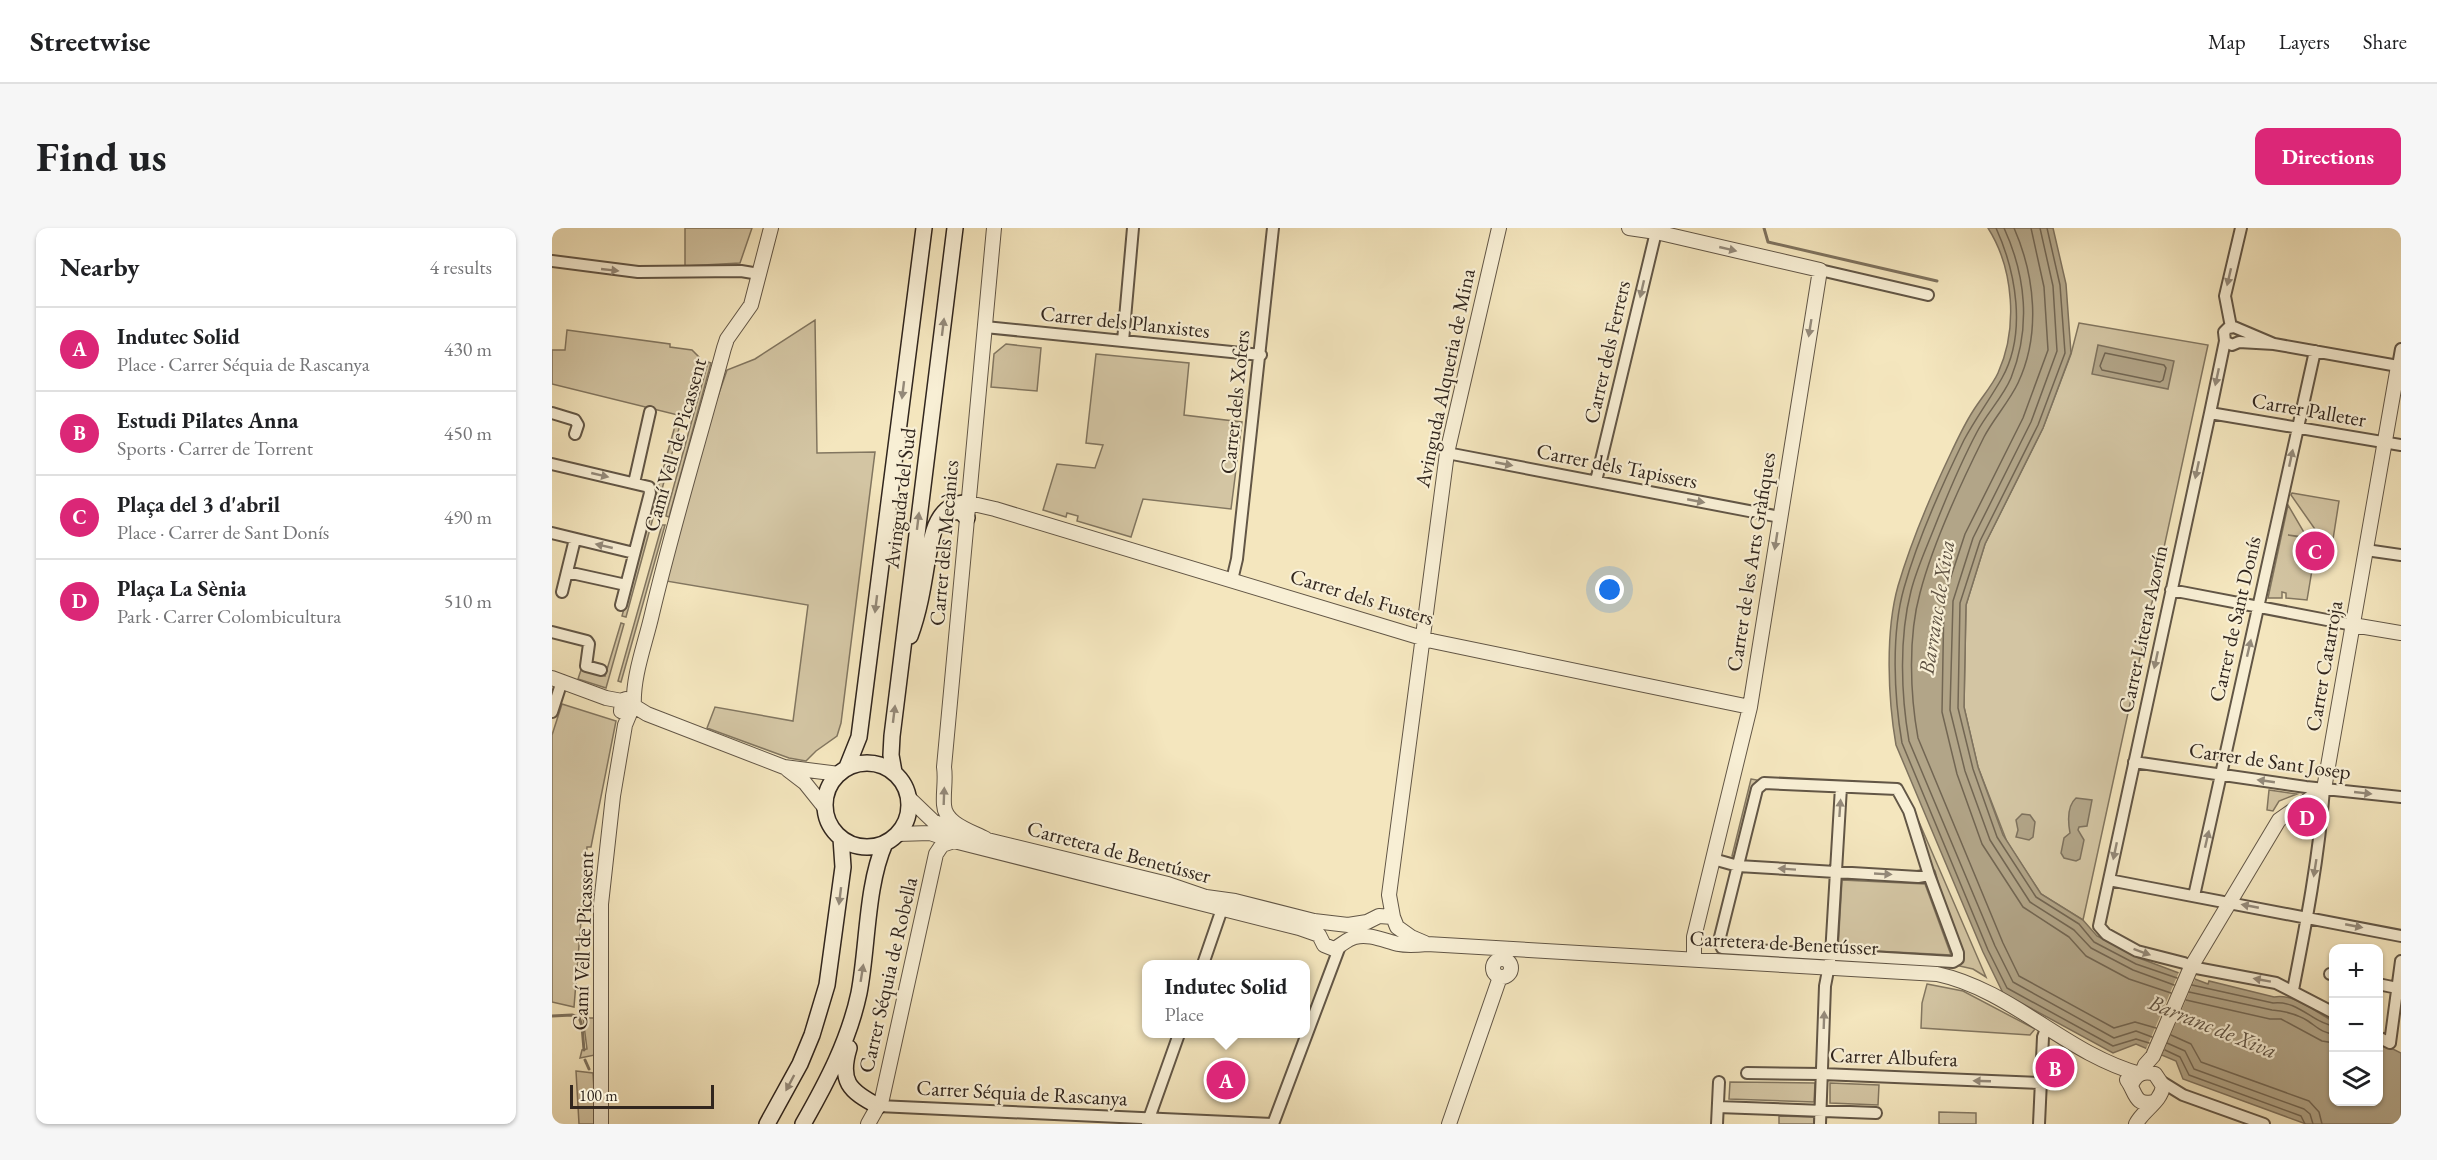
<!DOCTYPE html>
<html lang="en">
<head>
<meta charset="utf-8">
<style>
  body { margin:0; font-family:"EB Garamond",serif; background:#f6f6f6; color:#202124 }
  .controls { position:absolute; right:18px; bottom:18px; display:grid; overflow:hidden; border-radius:12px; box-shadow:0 2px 4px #0004 }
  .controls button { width:54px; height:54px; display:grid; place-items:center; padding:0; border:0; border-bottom:2px solid #e0e0e0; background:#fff; color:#202124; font:30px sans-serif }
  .scale { position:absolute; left:18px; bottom:15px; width:144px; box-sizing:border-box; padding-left:6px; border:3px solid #31261e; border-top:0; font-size:16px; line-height:21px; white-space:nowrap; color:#31261e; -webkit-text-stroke:4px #f8efd5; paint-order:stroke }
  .you { position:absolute; left:1058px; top:362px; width:21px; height:21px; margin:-15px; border:4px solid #fff; border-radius:50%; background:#1a73e8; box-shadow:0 0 0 9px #1a73e833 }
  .badge { display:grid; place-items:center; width:39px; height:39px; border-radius:50%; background:#db2777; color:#fff; font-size:20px; font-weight:700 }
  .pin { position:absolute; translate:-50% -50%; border:3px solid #fff; box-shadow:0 2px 6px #0006 }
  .popup { position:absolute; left:590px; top:732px; width:168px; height:78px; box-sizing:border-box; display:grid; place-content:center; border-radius:12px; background:#fff; filter:drop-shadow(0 2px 4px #0005); font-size:20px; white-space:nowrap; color:#757577 }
  .popup b { font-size:22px; color:#202124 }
  .popup::after { content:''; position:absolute; left:50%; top:100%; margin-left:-12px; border:12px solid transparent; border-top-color:#fff }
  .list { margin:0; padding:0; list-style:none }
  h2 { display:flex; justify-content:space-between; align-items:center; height:78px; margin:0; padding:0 24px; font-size:26px }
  h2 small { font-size:20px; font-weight:400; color:#757577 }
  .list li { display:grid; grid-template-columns:39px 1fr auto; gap:18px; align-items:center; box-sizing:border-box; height:84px; padding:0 24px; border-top:2px solid #e0e0e0 }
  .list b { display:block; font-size:22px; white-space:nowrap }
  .list p { margin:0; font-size:20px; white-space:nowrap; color:#757577 }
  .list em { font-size:20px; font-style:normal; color:#757577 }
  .icon { flex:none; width:33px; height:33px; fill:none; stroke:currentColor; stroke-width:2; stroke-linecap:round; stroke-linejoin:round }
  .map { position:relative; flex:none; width:1849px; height:896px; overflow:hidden; border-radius:12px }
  header { display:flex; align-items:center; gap:36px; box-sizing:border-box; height:84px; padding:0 30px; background:#fff; border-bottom:2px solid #e0e0e0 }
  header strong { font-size:28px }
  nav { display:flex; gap:33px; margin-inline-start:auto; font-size:21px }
  .intro { display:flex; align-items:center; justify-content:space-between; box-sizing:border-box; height:144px; padding:0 36px }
  h1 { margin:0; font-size:42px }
  .button { padding:15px 27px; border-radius:12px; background:#db2777; color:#fff; font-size:21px; font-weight:700 }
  main { display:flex; gap:36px; padding:0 36px }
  aside { flex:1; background:#fff; border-radius:12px; box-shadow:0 2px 4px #0004 }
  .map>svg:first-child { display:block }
  .green { fill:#d3c5a3; stroke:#827660; stroke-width:1.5 }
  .water { fill:#b2a588; stroke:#7e725e; stroke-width:1.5 }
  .pier { fill:#f4e6be }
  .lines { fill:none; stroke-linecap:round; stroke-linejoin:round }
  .shore { stroke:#726653; stroke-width:1.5 }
  .stream { stroke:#7e725e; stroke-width:3 }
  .minor-casing { stroke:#625646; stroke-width:14 }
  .tertiary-casing { stroke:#625646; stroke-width:16 }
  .secondary-casing { stroke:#31261e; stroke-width:18 }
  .minor { stroke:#f8efd5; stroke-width:10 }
  .tertiary { stroke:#f8efd5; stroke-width:14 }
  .secondary { stroke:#f8efd5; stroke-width:15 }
  .oneway { fill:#948a7a }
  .labels { text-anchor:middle; stroke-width:4.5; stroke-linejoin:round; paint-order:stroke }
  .street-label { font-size:21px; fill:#31261e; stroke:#f8efd5 }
  .water-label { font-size:22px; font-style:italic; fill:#5e5243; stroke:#f8efd5 }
</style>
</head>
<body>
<header>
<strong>Streetwise</strong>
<nav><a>Map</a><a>Layers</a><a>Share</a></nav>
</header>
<div class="intro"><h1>Find us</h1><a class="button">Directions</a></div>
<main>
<aside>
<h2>Nearby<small>4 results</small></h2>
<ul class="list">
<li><span class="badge">A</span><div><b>Indutec Solid</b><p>Place · Carrer Séquia de Rascanya</p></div><em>430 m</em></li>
<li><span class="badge">B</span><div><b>Estudi Pilates Anna</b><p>Sports · Carrer de Torrent</p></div><em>450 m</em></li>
<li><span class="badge">C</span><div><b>Plaça del 3 d'abril</b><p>Place · Carrer de Sant Donís</p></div><em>490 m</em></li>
<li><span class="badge">D</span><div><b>Plaça La Sènia</b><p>Park · Carrer Colombicultura</p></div><em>510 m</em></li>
</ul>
</aside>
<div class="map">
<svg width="1849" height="896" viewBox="0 0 1849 896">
  <rect width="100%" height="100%" fill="#f4e6be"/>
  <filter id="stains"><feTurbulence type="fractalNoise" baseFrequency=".00333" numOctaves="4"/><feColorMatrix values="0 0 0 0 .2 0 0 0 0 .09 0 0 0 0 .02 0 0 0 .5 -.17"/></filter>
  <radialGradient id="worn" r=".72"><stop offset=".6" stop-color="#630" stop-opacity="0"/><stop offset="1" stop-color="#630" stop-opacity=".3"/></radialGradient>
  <!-- green -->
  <path class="green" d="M133,0h67l-12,35 -55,3z
    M263,92l2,133 58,-1 -34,271 -4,13 -21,15 -10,10 -17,-3 -82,-30 8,-21 78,14 15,-116 -142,-24 41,-153 20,-58 28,-11z
    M1527,95l129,22 -125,575 -42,-26 -34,-52 -29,-75 -14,-60 2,-102 19,-61 58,-116 28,-74z
    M15,102l103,14v3l22,3 7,7 -44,157 -4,-1 27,-98 -126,-31v-34h13z
    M454,116l35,4 -4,43 -46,-4 3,-33z
    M544,126l93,9 -5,52 58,7 -11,87 -88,-10 -12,38 -54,-16 1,-5 -11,-3 -1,4 -23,-7 14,-46 38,4 8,-23 -17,-2z
    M156,134l3,1 -42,154 -3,-1 1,-5z
    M1740,265l47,8 -8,51 -40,-57z
    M1736,277l17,29 -1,3 -16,-2 29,5 -10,60 -21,-2v-5l-4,-1v6h-14z
    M97,289l4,1 -27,99 -4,-1z
    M110,297h3l-44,157 -3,-1z
    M69,395l3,1 -18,64 -28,-9 3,-9 24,6z
    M10,476l54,17 -25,126h-4l-13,160 -22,-5v-267z
    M1199,551l6,1 -21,77 -4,-1z
    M1717,562l28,4 -18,7 -6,10 -6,-1z
    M1762,580l3,4 -3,17 -24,-3 4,-6z
    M1362,584l5,10 67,155 -13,-8 -18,-4 5,-3 -25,-91 -6,-6z
    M1290,652l83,4 26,71 -113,-6z
    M1375,756l36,7 72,38 -5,6 -109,-7 1,-25z
    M31,790h14l-2,37 -15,3 2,-8 5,-1z
    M24,843l17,2 3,51h-17z
    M1178,854l85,1 -1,19 -85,-3z
    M1278,855l49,2 -1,20 -48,-2z
    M1387,884l37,1v11h-37z
    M1227,888l35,1v7h-35z"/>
  <!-- water -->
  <path class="water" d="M1436,0h65l13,56 5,69 -28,75 -58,116 -19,61 -2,102 14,60 25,68 38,59 42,26 14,16 42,22 69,26 1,-3 65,16c21,-4 42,16 59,24l1,81h44l1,-60 22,11v71h-95l-123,-45 -7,-18 -40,-17 -23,9 -110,-60 -20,-41 -87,-207c-8,-46 -11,-113 2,-159 13,-44 32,-89 52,-131 7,-15 14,-30 23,-44 8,-13 19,-25 25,-38 20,-44 16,-104 -10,-145z
    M1546,117l76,16 -6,28 -76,-15z
    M1524,570l16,2 -5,26 -8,1 -1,3 6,10 -4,19 -4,2 -12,-3 -3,-5 3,-15 6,-5c-2,-11 -3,-27 6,-35z
    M1470,586l8,1 5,7 -2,15 -4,3 -13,-3 2,-7 -2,-10z"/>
  <!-- pier -->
  <path class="pier" d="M1627,744l16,7 -33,76 -16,-6z"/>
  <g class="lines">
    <!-- shore -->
    <path class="shore" d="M1444,0c20,44 31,105 6,150 -12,21 -26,40 -38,62 -23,47 -46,98 -60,148 -13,46 -10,108 -2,155l86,207 19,38 106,58 23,-7 13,4
      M1452,0c22,48 27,100 7,150 -8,19 -24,35 -34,54 -17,32 -31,66 -44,99 -8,20 -17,40 -22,60 -12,46 -10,104 -2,150l86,205 18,36 101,56 22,-7 16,6
      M1462,0c21,48 27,106 4,155 -9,19 -24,35 -34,54 -23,46 -51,106 -64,156 -12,43 -10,101 -2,145l85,205 16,33 95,52 21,-6 21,6
      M1479,0l13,59 4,63 -25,68 -58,116 -21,64 -2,114 15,62 25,70 41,63 46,30 17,19 43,23 42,14
      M1488,0l13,58 4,65 -26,71 -58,116 -20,63 -3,109 15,61 25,69 40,62 44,28 17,18 42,22 41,15
      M1495,0l13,57 5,68 -27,72 -58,116 -20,62 -2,105 15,61 24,68 39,60 43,27 15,18 42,22 41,14
      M1553,125l59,12 2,3 -3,12 -3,2 -58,-12 -2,-4z
      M1640,757l81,18c26,-3 39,20 61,23
      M1637,764l83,18c12,1 25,4 36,11 9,6 14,12 26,13
      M1634,772l84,19h11l41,22 12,2
      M1619,807l20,9 10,18 108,39 10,11 3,12
      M1615,815l18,8 9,18 110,40 6,5 3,10
      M1613,822l15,7 9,18 112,41 4,8"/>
    <!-- stream -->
    <path class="stream" d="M1212,0l4,14 169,39
      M0,788l20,-1 7,2 3,9 2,24
      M33,832l4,9"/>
    <!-- minor casing -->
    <g class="minor-casing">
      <path id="minor" d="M0,33l86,11 103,-1 18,3
        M1268,42l108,25
        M433,99l276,28
        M1679,99l-6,-31 16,-68
        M571,113l10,-113
        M1673,113l7,4 7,-3 35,2 124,22 3,-17
        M1722,116l-40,-17 -6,1 -4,4 1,9 -15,72 -111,513 7,8 31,17 47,12 7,4 85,16 58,30
        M0,185l23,7 3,5 -3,9
        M1658,185l191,32
        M895,225l333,64
        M0,236l97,23 1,6 -29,112
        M1044,253l60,-249
        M82,255l16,-71
        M0,305l82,20
        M1814,322l35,5
        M15,344l59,13
        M680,352l5,-21 36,-331
        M1619,362l182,35
        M10,364l13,-53
        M0,404l35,9 2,3 -3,22 15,4
        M0,484l10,-31
        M1582,534l172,25 95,10
        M1212,555l133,6 12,22 20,64 29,78v6l-5,3 -231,-14 -3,-7 38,-152z
        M1161,631l25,7 180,11 11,-2
        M1557,652l292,56
        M1642,668l121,-545
        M651,736l19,-55
        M1778,746h4
        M1826,756l19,4
        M1741,762c13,-66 26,-133 31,-201
        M1826,809l12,6 11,-82
        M1195,845l75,1 218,9
        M1610,854l21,13 81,29
        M326,878l395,18
        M1166,879l158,6
        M595,896l32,-90
        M721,896l67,-178
        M1165,896l2,-42
        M1268,896l5,-138 6,-31 10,-168
        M1487,896l4,-87 3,-8"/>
    </g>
    <!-- tertiary casing -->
    <g class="tertiary-casing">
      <path id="tertiary" d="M1077,0l27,4 164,38 -70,437 -56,230v22
        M417,275l26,6 437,132 318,66
        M1801,397l48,8
        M0,450l54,20 16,3
        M81,474l-7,-3 -4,2 -1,10 6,3 7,-6c-2,-31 11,-63 18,-94 21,-89 48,-177 72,-266l3,-9 24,-34 20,-77
        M82,478l13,8 137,53 55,7
        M236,542l17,13 20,25
        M357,570l24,23 27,13
        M346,606l32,-1 24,8 345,87 20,7 5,10 10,4c8,-4 13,-10 21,-12 14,-4 30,4 43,7 10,2 20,1 29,0l510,30c75,16 129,80 203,100
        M427,610l189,46 38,13 29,4 79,20 34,4 19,-3 12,-6 14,1 4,10 14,10 14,6
        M434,611c-15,-8 -41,-15 -42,-34 -1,-13 2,-26 0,-38l50,-539
        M841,689l-4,-22 58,-442 52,-225
        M941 740a9 9 0 1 1 18 0a9 9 0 1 1-18 0Z
        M1590,845l3,-8 8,-9 38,-89 88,-147 45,-31 73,-417 1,-6h3
        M1575,852c9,12 7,26 26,22
        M1579,858c4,-12 13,-16 24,-12l8,12c-2,16 -20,24 -27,38
        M49,896v-220l12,-108 12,-71 5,-12
        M316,896l14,-25 54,-245 6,-9 12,-4
        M897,896l51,-147"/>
    </g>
    <!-- secondary casing -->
    <g class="secondary-casing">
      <path id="secondary" d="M394,285l14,-2 7,7
        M358,408c9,-24 13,-49 17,-74 3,-13 4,-29 11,-41 7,-13 16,-19 31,-18
        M273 577a42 42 0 1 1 84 0a42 42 0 1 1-84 0Z
        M295,539l12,-30 65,-509
        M342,544l-3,-17 1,-19 63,-508
        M297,820c-10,33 0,43 29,58
        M215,896l33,-60 12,-29 15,-50 16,-118 -2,-29
        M251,896c24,-42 46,-84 56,-131 9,-47 7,-107 26,-150"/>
    </g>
    <!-- minor -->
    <use href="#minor" class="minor"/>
    <!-- tertiary -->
    <use href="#tertiary" class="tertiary"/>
    <!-- secondary -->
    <use href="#secondary" class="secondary"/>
  </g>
  <!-- one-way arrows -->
  <defs><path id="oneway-solid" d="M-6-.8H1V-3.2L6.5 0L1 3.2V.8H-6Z" transform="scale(1.5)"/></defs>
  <g class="oneway">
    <use href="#oneway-solid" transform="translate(1176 21) rotate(13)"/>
    <use href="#oneway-solid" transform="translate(58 42) rotate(6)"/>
    <use href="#oneway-solid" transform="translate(1677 49) rotate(103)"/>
    <use href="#oneway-solid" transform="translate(1090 61) rotate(103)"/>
    <use href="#oneway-solid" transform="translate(391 99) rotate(-83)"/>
    <use href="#oneway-solid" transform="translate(1258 100) rotate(99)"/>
    <use href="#oneway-solid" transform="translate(1665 149) rotate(102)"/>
    <use href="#oneway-solid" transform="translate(351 162) rotate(97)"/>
    <use href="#oneway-solid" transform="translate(1739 230) rotate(-78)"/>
    <use href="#oneway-solid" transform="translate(952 236) rotate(11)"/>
    <use href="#oneway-solid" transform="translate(1645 242) rotate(102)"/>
    <use href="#oneway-solid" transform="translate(48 247) rotate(13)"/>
    <use href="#oneway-solid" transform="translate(1144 273) rotate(11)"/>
    <use href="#oneway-solid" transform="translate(366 293) rotate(-83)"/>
    <use href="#oneway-solid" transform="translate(1224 313) rotate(99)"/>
    <use href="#oneway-solid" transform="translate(52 318) rotate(-167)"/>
    <use href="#oneway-solid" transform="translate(324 376) rotate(97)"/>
    <use href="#oneway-solid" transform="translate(1697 420) rotate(-77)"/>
    <use href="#oneway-solid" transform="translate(1604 432) rotate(102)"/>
    <use href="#oneway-solid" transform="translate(342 486) rotate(-83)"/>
    <use href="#oneway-solid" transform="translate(1714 553) rotate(-172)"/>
    <use href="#oneway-solid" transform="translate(1811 565) rotate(6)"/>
    <use href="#oneway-solid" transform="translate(392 568) rotate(-88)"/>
    <use href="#oneway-solid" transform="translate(1288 580) rotate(-86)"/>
    <use href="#oneway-solid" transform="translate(1655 611) rotate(-77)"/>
    <use href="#oneway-solid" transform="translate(1563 623) rotate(102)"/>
    <use href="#oneway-solid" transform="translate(1763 640) rotate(99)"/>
    <use href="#oneway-solid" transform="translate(1235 641) rotate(-176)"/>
    <use href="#oneway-solid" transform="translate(1331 646) rotate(3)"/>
    <use href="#oneway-solid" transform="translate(288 668) rotate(97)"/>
    <use href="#oneway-solid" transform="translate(1698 678) rotate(-169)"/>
    <use href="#oneway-solid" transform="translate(1802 698) rotate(11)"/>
    <use href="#oneway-solid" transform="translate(1590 724) rotate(20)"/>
    <use href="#oneway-solid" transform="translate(310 745) rotate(-81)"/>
    <use href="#oneway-solid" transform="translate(1710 752) rotate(-170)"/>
    <use href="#oneway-solid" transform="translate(1272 792) rotate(-88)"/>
    <use href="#oneway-solid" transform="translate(1430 853) rotate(-178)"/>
    <use href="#oneway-solid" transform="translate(238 855) rotate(118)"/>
  </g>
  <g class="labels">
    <!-- street labels -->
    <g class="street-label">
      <text transform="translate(573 94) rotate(6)" y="7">Carrer dels Planxistes</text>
      <text transform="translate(1055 124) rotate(-77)" y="7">Carrer dels Ferrers</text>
      <text transform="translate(893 150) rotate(-78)" y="7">Avinguda Alqueria de Mina</text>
      <text transform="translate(683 174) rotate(-84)" y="7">Carrer dels Xofers</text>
      <text transform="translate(1757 182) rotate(10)" y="7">Carrer Palleter</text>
      <text transform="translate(123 217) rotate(-74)" y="7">Camí Vell de Picassent</text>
      <text transform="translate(1065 238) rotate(11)" y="7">Carrer dels Tapissers</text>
      <text transform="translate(348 270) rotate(-83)" y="7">Avinguda del Sud</text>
      <text transform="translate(392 315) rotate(-85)" y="7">Carrer dels Mecànics</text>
      <text transform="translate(1199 334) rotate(-81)" y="7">Carrer de les Arts Gràfiques</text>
      <text transform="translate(810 369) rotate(17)" y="7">Carrer dels Fusters</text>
      <text transform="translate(1683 391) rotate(-77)" y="7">Carrer de Sant Donís</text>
      <text transform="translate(1591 401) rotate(-78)" y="7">Carrer Literat Azorín</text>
      <text transform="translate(1772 438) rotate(-80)" y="7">Carrer Catarroja</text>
      <text transform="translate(1718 533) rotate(8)" y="7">Carrer de Sant Josep</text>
      <text transform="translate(567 624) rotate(15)" y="7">Carretera de Benetússer</text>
      <text transform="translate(31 713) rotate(-88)" y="7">Camí Vell de Picassent</text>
      <text transform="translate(1232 715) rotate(3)" y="7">Carretera de Benetússer</text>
      <text transform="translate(336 747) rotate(-77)" y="7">Carrer Séquia de Robella</text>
      <text transform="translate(1342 829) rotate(2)" y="7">Carrer Albufera</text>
      <text transform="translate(470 865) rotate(3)" y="7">Carrer Séquia de Rascanya</text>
    </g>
    <!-- water labels -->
    <g class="water-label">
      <text transform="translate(1384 379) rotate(-81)" y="8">Barranc de Xiva</text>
      <text transform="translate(1661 798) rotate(22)" y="8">Barranc de Xiva</text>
    </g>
  </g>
  <rect width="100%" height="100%" filter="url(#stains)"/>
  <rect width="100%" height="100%" fill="url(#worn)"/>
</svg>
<div class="controls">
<button>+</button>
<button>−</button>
<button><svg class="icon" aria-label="layers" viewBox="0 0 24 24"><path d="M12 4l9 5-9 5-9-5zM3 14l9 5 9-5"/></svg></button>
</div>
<div class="scale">100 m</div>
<div class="you"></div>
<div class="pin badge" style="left:674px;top:852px">A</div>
<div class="popup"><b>Indutec Solid</b>Place</div>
<div class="pin badge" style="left:1503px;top:840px">B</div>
<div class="pin badge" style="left:1763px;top:323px">C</div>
<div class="pin badge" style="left:1755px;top:589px">D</div>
</div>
</main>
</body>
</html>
